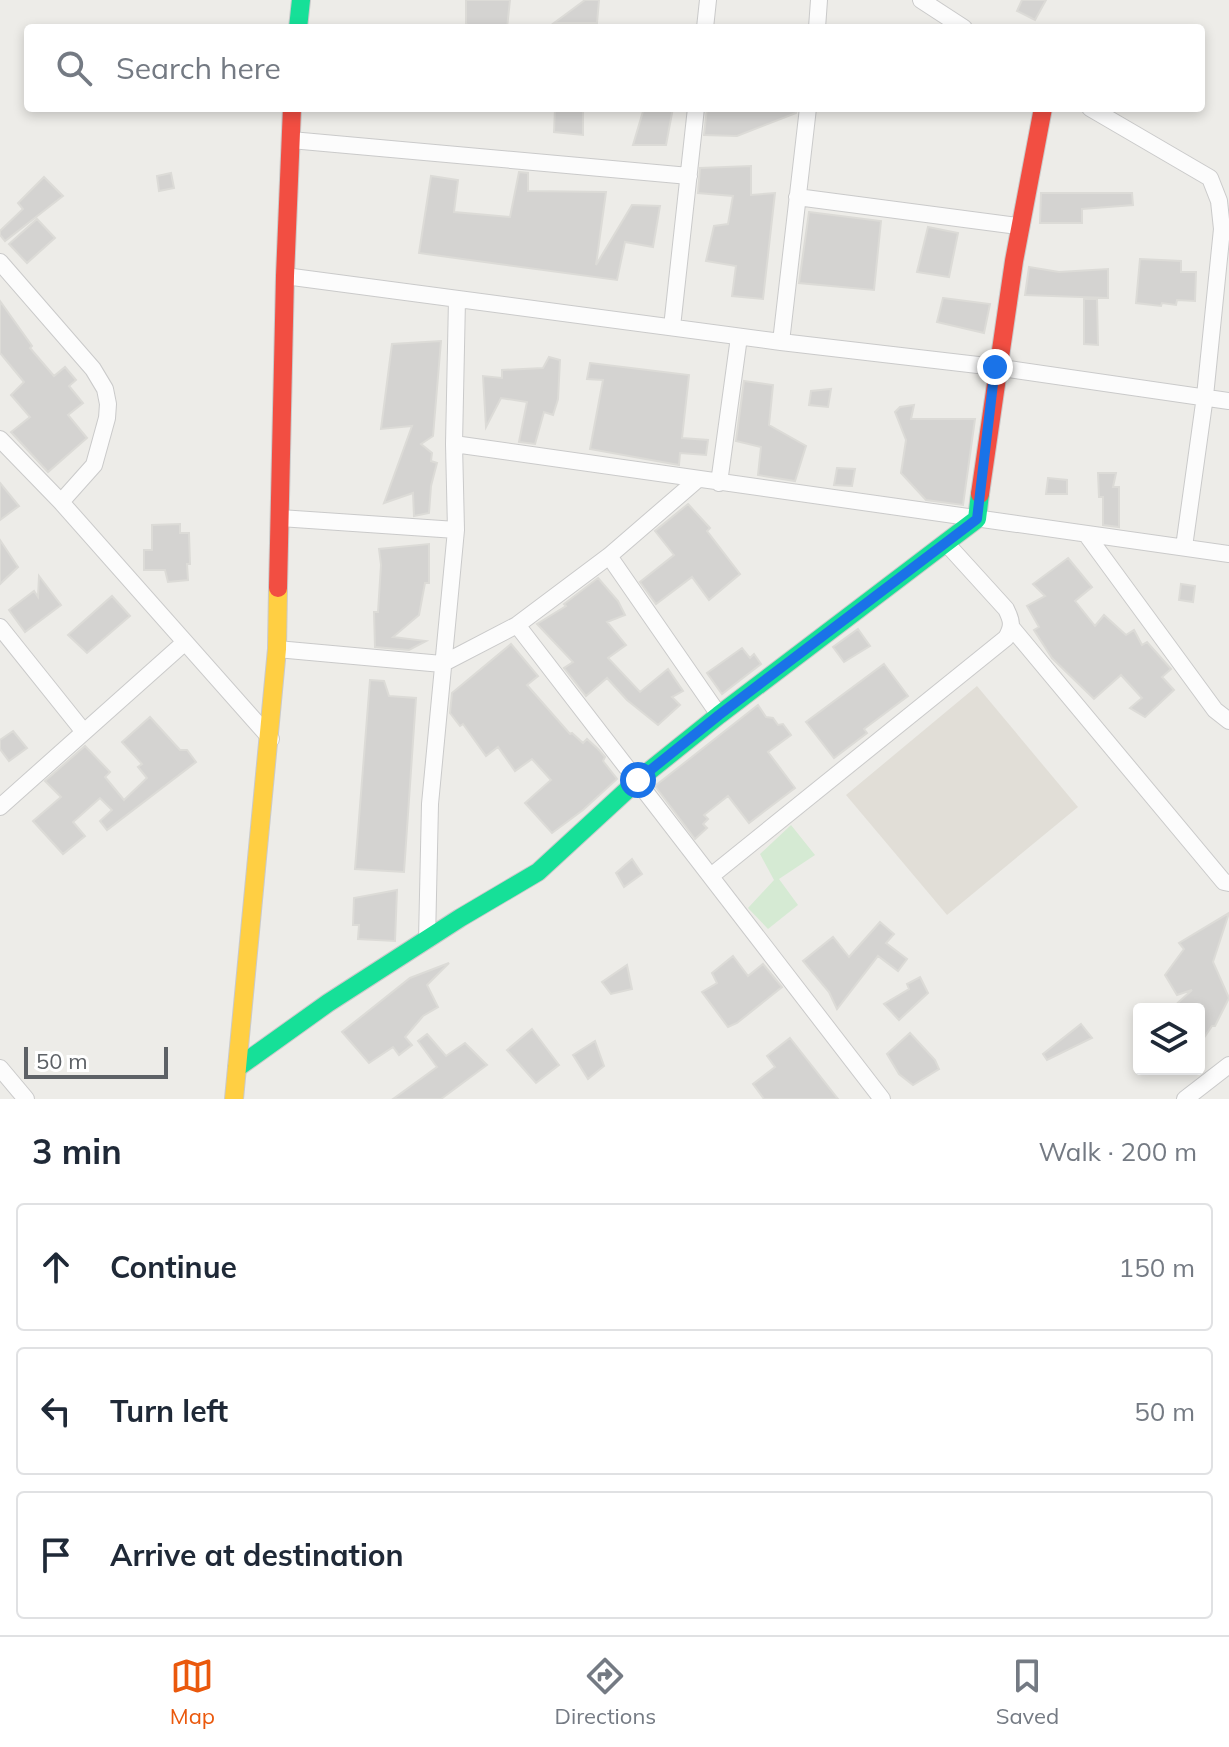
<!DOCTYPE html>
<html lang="en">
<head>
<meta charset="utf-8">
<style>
  body { margin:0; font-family:Mulish,sans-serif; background:#f2f2f3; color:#1f2937 }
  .controls { position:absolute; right:24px; bottom:24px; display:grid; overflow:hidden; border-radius:8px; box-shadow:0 4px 12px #0003 }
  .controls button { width:72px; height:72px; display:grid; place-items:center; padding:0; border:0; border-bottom:2px solid #e0e1e3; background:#fff; color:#1f2937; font:40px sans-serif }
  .scale { position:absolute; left:24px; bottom:20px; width:144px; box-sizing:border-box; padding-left:8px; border:4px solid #5d6166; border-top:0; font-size:22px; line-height:28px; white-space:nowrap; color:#5d6166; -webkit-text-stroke:6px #fff; paint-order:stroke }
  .stop { position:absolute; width:24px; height:24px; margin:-18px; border:6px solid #1a73e8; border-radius:50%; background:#fff }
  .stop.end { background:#1a73e8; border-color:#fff; box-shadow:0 2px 8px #0008 }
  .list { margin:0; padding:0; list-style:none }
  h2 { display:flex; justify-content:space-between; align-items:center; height:104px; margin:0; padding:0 32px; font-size:34px }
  h2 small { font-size:26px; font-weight:400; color:#747a83 }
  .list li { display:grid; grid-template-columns:52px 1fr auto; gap:24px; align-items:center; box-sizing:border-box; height:128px; margin:0 16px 16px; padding:0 16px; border:2px solid #e0e1e3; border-radius:8px }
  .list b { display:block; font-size:30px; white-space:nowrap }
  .list em { font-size:26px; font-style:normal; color:#747a83 }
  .icon { flex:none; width:44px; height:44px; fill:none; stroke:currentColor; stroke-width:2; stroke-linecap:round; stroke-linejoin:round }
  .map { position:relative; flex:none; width:1229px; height:1099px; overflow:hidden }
  .search { position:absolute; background:#fff; box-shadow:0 4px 12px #0003; left:24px; right:24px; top:24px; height:88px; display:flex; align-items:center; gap:20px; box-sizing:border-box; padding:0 28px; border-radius:8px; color:#747a83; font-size:30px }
  .sheet { height:536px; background:#fff }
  nav { display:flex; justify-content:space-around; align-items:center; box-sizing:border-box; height:112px; border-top:2px solid #e0e1e3; background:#fff; font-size:22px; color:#747a83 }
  nav a { display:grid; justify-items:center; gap:4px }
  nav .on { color:#ea580c }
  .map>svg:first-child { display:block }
  .education { fill:#e1ded7 }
  .green { fill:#d5ead3 }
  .building { fill:#d4d3d1; stroke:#dcdbd7; stroke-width:2 }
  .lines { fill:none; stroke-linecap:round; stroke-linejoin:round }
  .street-casing { stroke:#cacaca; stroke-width:18 }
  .fast-casing { stroke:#cacaca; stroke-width:20 }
  .slow-casing { stroke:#cacaca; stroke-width:20 }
  .jam-casing { stroke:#cacaca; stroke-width:20 }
  .street { stroke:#fcfcfc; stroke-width:16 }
  .fast { stroke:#16e098; stroke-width:18 }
  .slow { stroke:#ffcf43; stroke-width:18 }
  .jam { stroke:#f24e42; stroke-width:18 }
  .route { stroke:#1a73e8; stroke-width:10 }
</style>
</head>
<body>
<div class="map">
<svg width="1229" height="1099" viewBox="0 0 1229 1099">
  <rect width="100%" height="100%" fill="#edece8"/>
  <!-- education -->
  <path class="education" d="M977,686l101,121 -131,108 -101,-120z"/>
  <!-- green -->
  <path class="green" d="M791,825l24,30 -36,24 19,26 -30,24 -20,-21 26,-28 -14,-26z"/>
  <!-- building -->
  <path class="building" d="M466,0h44l-3,28h-31l-10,-4z
    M585,0h14l-2,23h-43z
    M1022,0h24l-11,20 -18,-9z
    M555,108h28v27l-29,-3z
    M644,108h29l-7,37h-33z
    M707,108h90l-1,5 -59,23 -33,-1z
    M751,166v29l24,-2 -12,106 -31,-3 4,-30 -30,-5 8,-35 14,-2 5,-28 -35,-3 2,-25z
    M519,172l9,1v18l78,1 -10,73 36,-60 28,1 -7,41 -28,-5 -8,38 -198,-27 12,-77 27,4 -4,32 56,5z
    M171,173l3,15 -15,3 -2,-15z
    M44,177l19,19 -58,45 -5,-6v-4l23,-22 -5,-6z
    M1041,193h91l1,12 -51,4v14h-42z
    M809,212l72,9 -7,69 -75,-7z
    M37,219l18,19 -28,25 -18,-19z
    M928,227l30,6 -9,44 -32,-5z
    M1140,259l41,2v11h15l-1,29 -18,-1 -1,5 -14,-2 -1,3 -25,-3z
    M1029,267l30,5 49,-3v29l-83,-3z
    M943,298l47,6 -6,29 -47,-11z
    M1084,299h13l1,46 -14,-1z
    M0,301l32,45 -2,2 24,28 11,-9 11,13 -7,6 14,17 -15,12 19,23 -39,34 -37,-40 19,-15 -19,-22 13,-13 -24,-29z
    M441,341l-8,95 -12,8 11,9 -1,8 6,2 -6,23 -2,27 -15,3 -1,-23 -29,10 28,-77 -31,3 11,-85z
    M549,357l11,3 -2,39 -5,16 -9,-3 -9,32 -16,-2 8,-40 -26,-4 -15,29 -3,-51 19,2v-8l41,-2z
    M590,363l99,12 -7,63 26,2 -2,15 -26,-2 -1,12 -89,-16 13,-69 -16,-1z
    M744,381l29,4 -4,40 37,21 -11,35 -37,-6 3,-28 -25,-6z
    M831,389l-3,18 -19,-2 2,-14z
    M914,405l-3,14h64l-12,86 -37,-5 -25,-27 5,-33 -11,-28 5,-5z
    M837,468l18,1 -3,17 -18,-1z
    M1098,473h18l-3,14h6v40l-16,-2v-28h-4z
    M1048,478l19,2v14h-21z
    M0,483l19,23 -19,14z
    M688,504l22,24 -3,3 33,43 -31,26 -17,-23 -36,27 -16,-22 34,-27 -19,-24z
    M180,524v9h9l1,31h-3l1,16 -20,2 -3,-12h-21v-20h8v-25z
    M0,540l18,27 -18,17z
    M429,544v39h-4l-6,32 -26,22 33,4 -17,9 -34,-3 -1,-35h4l3,-47 -2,-16z
    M1068,558l24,29 -17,14 20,25 9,-11 22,20 8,-5 8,15 5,-3 24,27 -9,8 12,13 -29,27 -15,-9 12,-10 -21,-23 -27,24 -42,-41 -18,-28 5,-3 -12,-21 18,-10 -12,-12z
    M39,576l22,29 -36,27 -16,-22 25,-19 4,6z
    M598,578l20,23 7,14 -18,7 19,23 -18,13 32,34 28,-23 15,22 -11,6 8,8 -22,20 -31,-25 -20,-22 -21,18 -22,-28 9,-6 -36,-38 29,-18 -2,-2z
    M1181,584l14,2 -2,16 -14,-2z
    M112,596l18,20 -43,37 -19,-18z
    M858,629l12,17 -26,16 -11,-15z
    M511,644l27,32 -11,9 43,49 2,-1 11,10 4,-4 11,10 7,8 -2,4 14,18 -34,31 -31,23 -27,-30 26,-23 -19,-21 -17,12 -17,-24 -12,9 -23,-32 -3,2 -10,-13 2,-20z
    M742,648l8,10 4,-4 7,10 -39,30 -15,-21z
    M884,664l24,32 -44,33 3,4 -33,25 -28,-36z
    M370,680l14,1 5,15 27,2 -12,174 -49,-3z
    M758,705l8,12 7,1 5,7 5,-1 8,11 -23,17 27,36 -46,35 -21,-27 -24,19 4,4 -5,5 4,4 -12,11 -40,-53z
    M150,717l30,33h7l9,12 -89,68 -7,-9 12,-11 -12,-12 -27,24 12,14 -22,18 -30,-33 28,-24 -16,-16 40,-35 25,26 -5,5 19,23 23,-22 -9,-11 4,-3 -20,-22z
    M13,731l14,17 -18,13 -9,-12v-9z
    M632,859l10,15 -18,13 -8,-14z
    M397,890l-2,51 -37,-2 1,-14h-6l1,-27z
    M1229,913l-16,49 16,36 -14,28h-3l-13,19v-36h-28l21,-19 -15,5 -12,-20 19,-26 -5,-6z
    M880,922l14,12 -8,9 21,16 -9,12 -20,-15 -41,53 -8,-17 -26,-31 30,-24 16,20z
    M733,956l15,20 15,-12 19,23 -45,36 -9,4 -26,-35 15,-9 -5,-10z
    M449,963l-22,22 11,22 -15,9 -18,21 7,8 -13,10 -6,-8 -24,16 -27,-31 68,-54z
    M627,965l5,24 -21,5 -9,-12z
    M920,977l8,16 -29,27 -15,-16 25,-15 -2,-5z
    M1081,1024l11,14 -45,22 -4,-6z
    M532,1029l27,36 -23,18 -29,-33z
    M910,1033l25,27 4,9 -26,16 -14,-11 -12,-20z
    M427,1034l19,22 19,-13 22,22 -46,34h-48l44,-32 -19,-26z
    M790,1038l48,61h-74l-11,-15 22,-17 -8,-11z
    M595,1041l9,25 -16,13 -15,-24z"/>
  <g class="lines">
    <!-- street casing -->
    <g class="street-casing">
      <path id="street" d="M921,0l43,28
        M705,28l3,-28
        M817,28l2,-28
        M1090,108l120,70 9,23 3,28 -17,167 -21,151
        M291,140l398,36
        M797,197l221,29
        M0,262l93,107 12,20 3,15 -1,14 -13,47 -33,37
        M285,276l496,66 214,25 234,34
        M672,327l24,-219
        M781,342l27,-234
        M0,439l61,63 210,237
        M454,444l775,110
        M719,483l20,-146
        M280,518l176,12
        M1086,534l129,176 14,11
        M609,556l110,159
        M517,625l365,474
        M0,627l84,105
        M1012,628l212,254 5,1
        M277,649l165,15 75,-39 92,-69 88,-76
        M0,807l184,-164
        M711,876l295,-238c7,-12 6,-17 0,-29l-60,-66
        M427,940l3,-136 26,-274 -2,-86 3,-145
        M0,1068l26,31
        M1185,1099l44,-34"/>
    </g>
    <!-- fast casing -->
    <g class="fast-casing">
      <path id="fast" d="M298,28l3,-28
        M237,1068l91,-65 132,-85 78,-46 100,-92 81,-65 258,-196 3,-25"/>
    </g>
    <!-- slow casing -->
    <g class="slow-casing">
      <path id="slow" d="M234,1099l43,-450 1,-61"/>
    </g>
    <!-- jam casing -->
    <g class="jam-casing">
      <path id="jam" d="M980,494l34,-233 29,-153
        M278,588l7,-312 7,-168"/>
    </g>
    <!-- street -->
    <use href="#street" class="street"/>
    <!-- fast -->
    <use href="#fast" class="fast"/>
    <!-- slow -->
    <use href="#slow" class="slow"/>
    <!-- jam -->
    <use href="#jam" class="jam"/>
  </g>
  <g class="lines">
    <!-- route -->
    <path class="route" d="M638,780l81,-65 258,-196 18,-152"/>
  </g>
</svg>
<div class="controls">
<button><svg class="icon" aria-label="layers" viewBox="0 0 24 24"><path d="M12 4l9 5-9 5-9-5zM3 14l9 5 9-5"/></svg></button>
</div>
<div class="scale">50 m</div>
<div class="stop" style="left:638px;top:780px"></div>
<div class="stop end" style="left:995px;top:367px"></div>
<div class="search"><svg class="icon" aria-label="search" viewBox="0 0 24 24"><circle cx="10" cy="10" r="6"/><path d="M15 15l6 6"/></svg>Search here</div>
</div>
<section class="sheet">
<h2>3 min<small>Walk · 200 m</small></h2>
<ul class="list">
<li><svg class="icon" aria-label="ahead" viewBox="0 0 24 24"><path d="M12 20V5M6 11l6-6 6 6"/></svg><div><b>Continue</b></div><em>150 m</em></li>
<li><svg class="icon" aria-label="left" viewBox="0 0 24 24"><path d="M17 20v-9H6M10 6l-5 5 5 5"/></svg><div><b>Turn left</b></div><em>50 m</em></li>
<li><svg class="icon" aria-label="arrive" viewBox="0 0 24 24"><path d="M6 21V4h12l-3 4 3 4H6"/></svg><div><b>Arrive at destination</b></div></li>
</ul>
</section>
<nav>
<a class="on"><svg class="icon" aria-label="map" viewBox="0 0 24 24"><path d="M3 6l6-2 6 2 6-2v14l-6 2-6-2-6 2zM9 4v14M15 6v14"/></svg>Map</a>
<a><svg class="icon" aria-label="directions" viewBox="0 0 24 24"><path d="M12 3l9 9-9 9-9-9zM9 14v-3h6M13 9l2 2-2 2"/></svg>Directions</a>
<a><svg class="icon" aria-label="saved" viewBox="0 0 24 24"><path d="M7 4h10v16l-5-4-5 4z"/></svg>Saved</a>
</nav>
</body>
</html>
